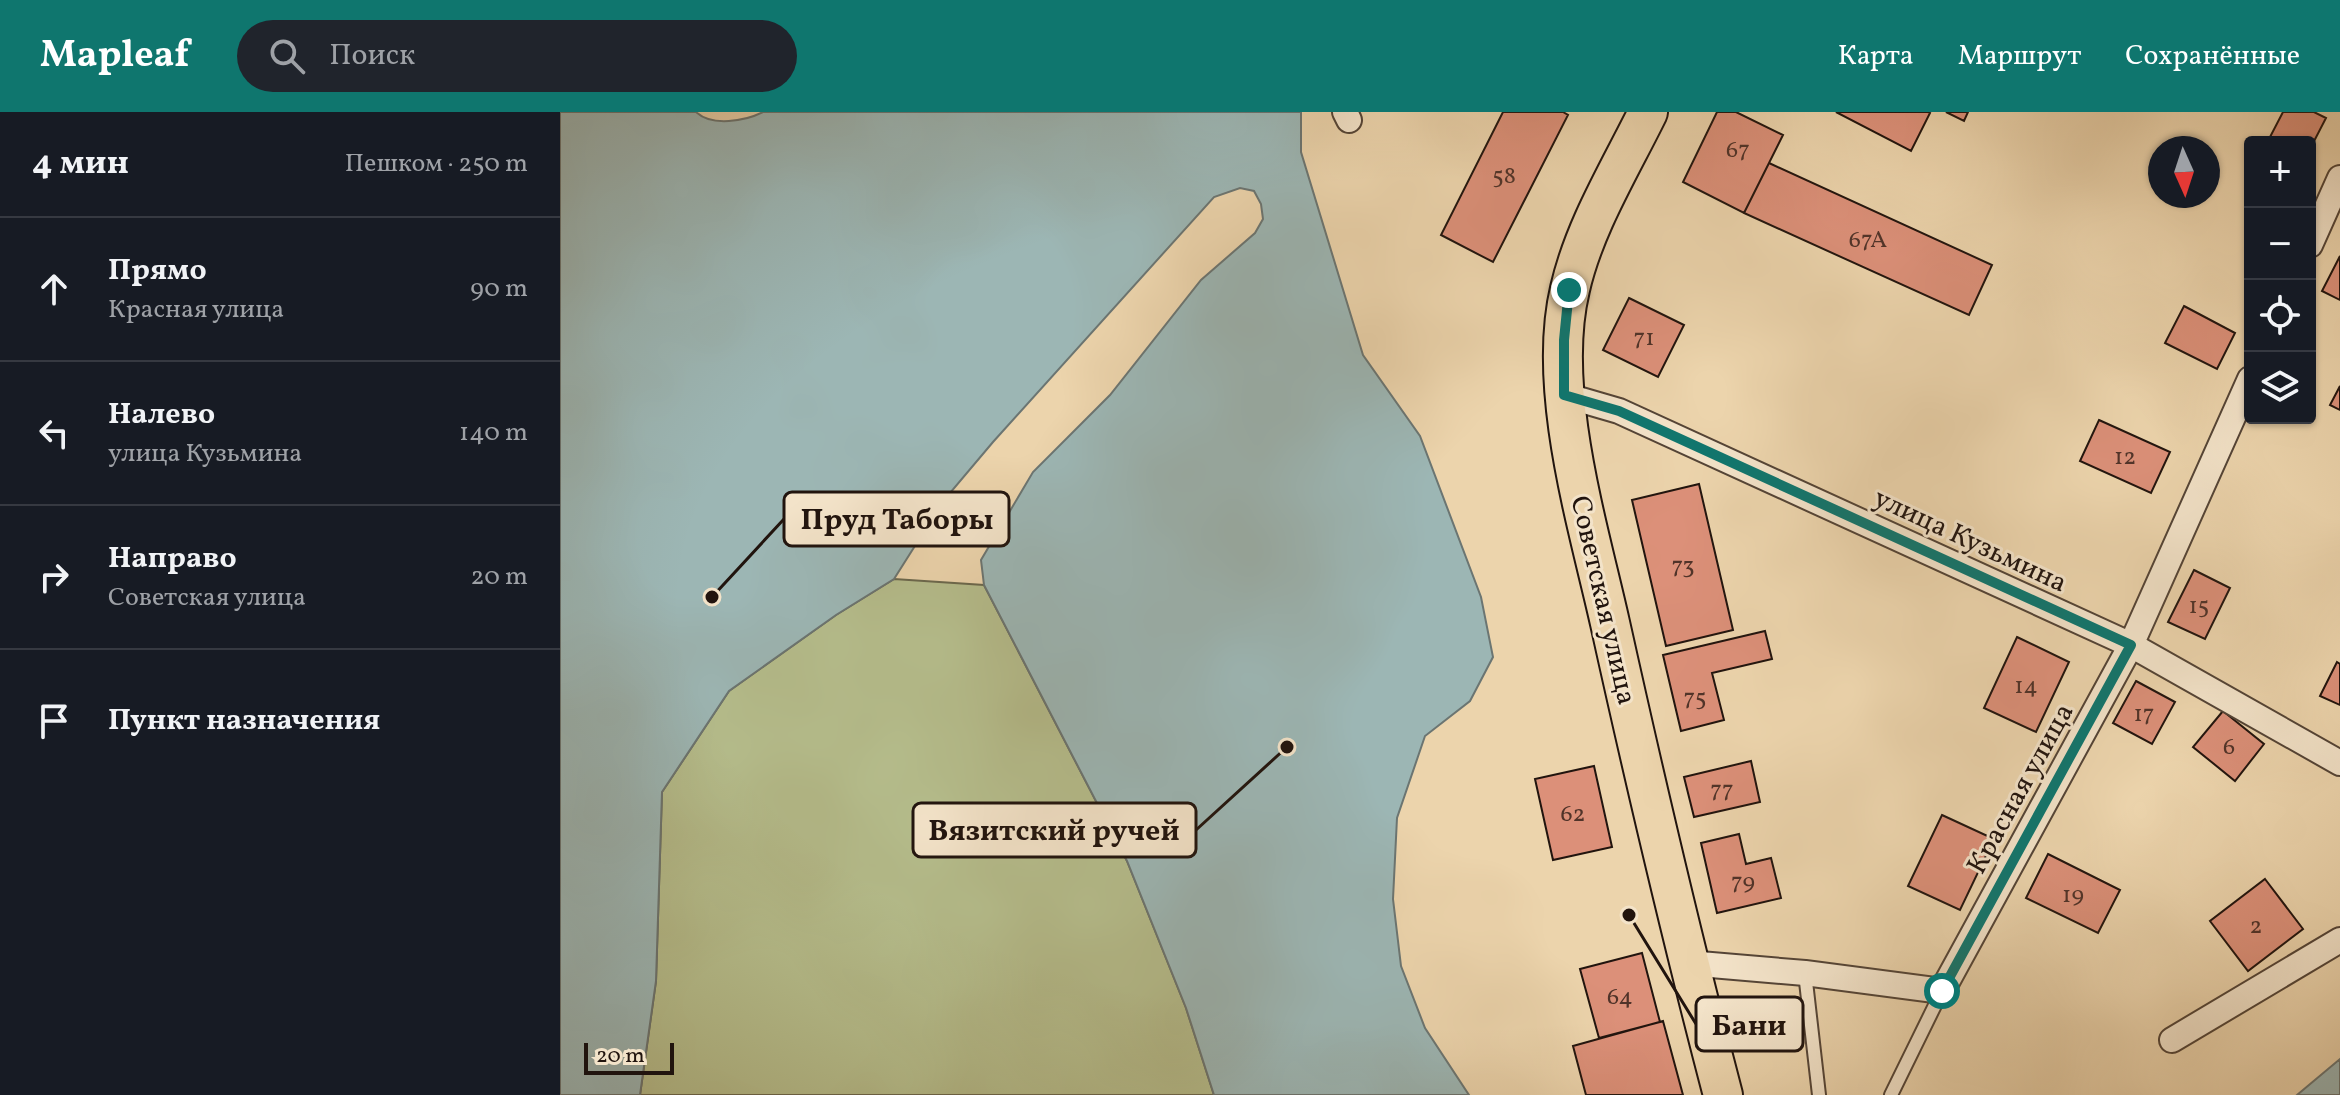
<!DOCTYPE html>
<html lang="ru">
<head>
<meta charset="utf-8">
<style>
  body { margin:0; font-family:Vollkorn,serif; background:#20242c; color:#f1f3f6 }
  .controls { position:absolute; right:24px; top:24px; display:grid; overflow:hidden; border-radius:8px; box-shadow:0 2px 6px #0004 }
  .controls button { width:72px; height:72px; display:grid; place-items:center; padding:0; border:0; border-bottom:2px solid #363941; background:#171b24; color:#f1f3f6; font:40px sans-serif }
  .compass { position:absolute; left:1588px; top:24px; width:72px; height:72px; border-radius:50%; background:#171b24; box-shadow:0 2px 6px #0004; rotate:177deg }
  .scale { position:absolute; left:24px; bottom:20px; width:90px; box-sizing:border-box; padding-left:8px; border:4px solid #21140e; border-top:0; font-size:22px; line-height:28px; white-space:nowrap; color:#21140e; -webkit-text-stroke:6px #f3e3c9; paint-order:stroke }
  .stop { position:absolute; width:24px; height:24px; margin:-18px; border:6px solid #0f766e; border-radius:50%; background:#fff }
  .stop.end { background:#0f766e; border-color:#fff; box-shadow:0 2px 8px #0008 }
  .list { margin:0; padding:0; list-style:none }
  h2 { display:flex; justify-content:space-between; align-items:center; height:104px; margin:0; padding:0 32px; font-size:34px }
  h2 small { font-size:26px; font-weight:400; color:#9ea1a6 }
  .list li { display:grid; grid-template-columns:52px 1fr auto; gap:24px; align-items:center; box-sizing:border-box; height:144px; padding:0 32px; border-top:2px solid #363941 }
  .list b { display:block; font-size:30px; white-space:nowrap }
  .list p { margin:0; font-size:26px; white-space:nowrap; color:#9ea1a6 }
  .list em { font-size:26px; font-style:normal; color:#9ea1a6 }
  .icon { flex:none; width:44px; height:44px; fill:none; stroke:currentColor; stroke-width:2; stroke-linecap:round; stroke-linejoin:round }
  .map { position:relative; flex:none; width:1780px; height:983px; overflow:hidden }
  header { display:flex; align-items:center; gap:48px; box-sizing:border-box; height:112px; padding:0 40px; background:#0f766e; color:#fff }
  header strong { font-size:38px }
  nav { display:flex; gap:44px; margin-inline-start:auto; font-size:28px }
  .search { width:560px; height:72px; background:#20242c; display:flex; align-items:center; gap:20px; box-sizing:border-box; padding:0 28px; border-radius:44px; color:#9ea1a6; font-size:30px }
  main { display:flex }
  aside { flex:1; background:#171b24 }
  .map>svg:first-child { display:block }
  .green { fill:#b5bd8c; stroke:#6b684d; stroke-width:2 }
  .water { fill:#9cb6b4; stroke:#6b7572; stroke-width:2 }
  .building { fill:#dc9079; stroke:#21140e; stroke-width:2 }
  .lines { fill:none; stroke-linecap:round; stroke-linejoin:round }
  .service-casing { stroke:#544436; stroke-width:16 }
  .minor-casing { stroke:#544436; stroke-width:28 }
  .primary-casing { stroke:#21140e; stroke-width:42 }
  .service { stroke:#f3e3c9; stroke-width:12 }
  .minor { stroke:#f3e3c9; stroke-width:24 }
  .primary { stroke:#ecd4ac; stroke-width:38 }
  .route { stroke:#0f766e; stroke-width:10 }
  .labels { text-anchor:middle; stroke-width:6; stroke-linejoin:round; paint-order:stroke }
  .number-label { font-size:24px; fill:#503329 }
  .street-label { font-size:28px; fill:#21140e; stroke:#f3e3c9 }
  .leader { fill:none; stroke:#21140e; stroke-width:3 }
  .callout-dot { fill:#21140e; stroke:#f3e3c9; stroke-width:3 }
  .callout { fill:#f3e3c9; stroke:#21140e; stroke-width:3 }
  .callout-label { font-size:30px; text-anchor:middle; font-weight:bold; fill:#21140e }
</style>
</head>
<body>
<header>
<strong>Mapleaf</strong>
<div class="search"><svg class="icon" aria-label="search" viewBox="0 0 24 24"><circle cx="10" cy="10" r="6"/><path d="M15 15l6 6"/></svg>Поиск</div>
<nav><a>Карта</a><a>Маршрут</a><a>Сохранённые</a></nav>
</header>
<main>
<aside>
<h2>4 мин<small>Пешком · 250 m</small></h2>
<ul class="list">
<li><svg class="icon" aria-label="ahead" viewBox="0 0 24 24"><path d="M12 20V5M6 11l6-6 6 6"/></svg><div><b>Прямо</b><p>Красная улица</p></div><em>90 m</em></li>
<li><svg class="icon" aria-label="left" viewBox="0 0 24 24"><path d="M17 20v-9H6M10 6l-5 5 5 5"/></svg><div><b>Налево</b><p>улица Кузьмина</p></div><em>140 m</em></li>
<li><svg class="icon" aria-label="right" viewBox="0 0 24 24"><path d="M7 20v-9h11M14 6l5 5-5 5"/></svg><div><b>Направо</b><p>Советская улица</p></div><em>20 m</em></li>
<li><svg class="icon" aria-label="arrive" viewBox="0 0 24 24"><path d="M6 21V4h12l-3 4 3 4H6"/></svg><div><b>Пункт назначения</b></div></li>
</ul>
</aside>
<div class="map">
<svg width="1780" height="983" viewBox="0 0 1780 983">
  <rect width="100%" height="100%" fill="#ecd4ac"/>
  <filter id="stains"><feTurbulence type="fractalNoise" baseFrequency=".0025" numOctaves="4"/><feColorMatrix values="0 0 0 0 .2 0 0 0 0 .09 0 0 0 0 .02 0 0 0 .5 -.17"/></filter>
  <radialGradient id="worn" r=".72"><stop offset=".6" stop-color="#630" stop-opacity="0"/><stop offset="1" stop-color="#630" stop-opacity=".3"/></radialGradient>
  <!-- green -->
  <path class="green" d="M334,467l90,6 143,276 59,147 28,87h-574l16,-114 6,-189 67,-101 107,-76z"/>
  <!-- water -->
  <path class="water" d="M0,0h136c16,15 49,9 67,0h538v40l62,203 57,81 61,161 12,60 -23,44 -45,35 -28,82 -4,81 8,67 24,62 44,67h-255l-28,-87 -59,-147 -143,-276 -3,-25 52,-88 77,-77 91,-115 54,-47 8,-14 -2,-15 -7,-13 -14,-3 -26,9 -221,245 -49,58 -50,79 -58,36 -107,76 -67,101 -6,189 -16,114h-80z
    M1780,947v36h-43z"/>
  <!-- building -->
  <path class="building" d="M943,0h60l5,3 -75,147 -52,-27z
    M1157,0h19l47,23 -39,78 -61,-31z
    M1276,0h92l2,1 -19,38z
    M1386,0h22l-4,9z
    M1723,0h31l12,6 -16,31v-7h-30l-10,-5z
    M1209,51l223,102 -23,50 -225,-102z
    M1780,144v44l-18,-9z
    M1069,186l55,27 -26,52 -55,-27z
    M1624,194l51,27 -18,36 -52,-26z
    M1780,274v24l-10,-5z
    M1539,308l71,32 -19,41 -71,-32z
    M1139,372l34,146 -67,16 -34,-146z
    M1634,458l36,18 -25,51 -37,-17z
    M1205,519l7,28 -60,14 12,47 -43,11 -18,-76z
    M1457,525l52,25 -33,70 -52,-24z
    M1777,550l3,2v41l-20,-9z
    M1576,569l39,21 -23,42 -39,-21z
    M1663,599l41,33 -29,37 -42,-34z
    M1191,649l9,41 -66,15 -10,-40z
    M1034,654l18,81 -59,13 -18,-81z
    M1382,703l52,24 -34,71 -52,-24z
    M1179,722l7,30 25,-6 10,40 -64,15 -16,-70z
    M1488,742l72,36 -22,43 -72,-35z
    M1705,767l38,50 -55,42 -38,-50z
    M1082,841l18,69 -61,16 -19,-69z
    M1103,909l20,74h-97l-13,-49z"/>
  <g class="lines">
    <!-- service casing -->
    <g class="service-casing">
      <path id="service" d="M1245,861l14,122
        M1331,983l51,-104"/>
    </g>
    <!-- minor casing -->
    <g class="minor-casing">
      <path id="minor" d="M785,0l4,8
        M1750,133l30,-67
        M1004,283l55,16 512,234 209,118
        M1128,851l117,10 137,18 189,-346 119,-266
        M1612,928l168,-100"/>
    </g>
    <!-- primary casing -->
    <g class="primary-casing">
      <path id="primary" d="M1088,0c-28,57 -64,115 -78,177 -24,100 18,236 40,334 35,158 72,316 113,472"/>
    </g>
    <!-- service -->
    <use href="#service" class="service"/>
    <!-- minor -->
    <use href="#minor" class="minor"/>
    <!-- primary -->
    <use href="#primary" class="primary"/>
  </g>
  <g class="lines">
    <!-- route -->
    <path class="route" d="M1009,178l-5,50v55l55,16 512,234 -189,346"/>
  </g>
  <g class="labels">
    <!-- number labels -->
    <g class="number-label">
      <text x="1178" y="45">67</text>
      <text x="944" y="71">58</text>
      <text x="1308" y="135">67А</text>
      <text x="1084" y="233">71</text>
      <text x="1565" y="352">12</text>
      <text x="1123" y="461">73</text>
      <text x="1639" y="501">15</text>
      <text x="1466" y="581">14</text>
      <text x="1135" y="593">75</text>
      <text x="1584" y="609">17</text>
      <text x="1669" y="642">6</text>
      <text x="1162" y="685">77</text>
      <text x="1013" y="709">62</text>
      <text x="1183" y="777">79</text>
      <text x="1513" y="790">19</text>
      <text x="1696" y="821">2</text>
      <text x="1060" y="892">64</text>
    </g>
    <!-- street labels -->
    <g class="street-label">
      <text transform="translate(1411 427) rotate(25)" y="10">улица Кузьмина</text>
      <text transform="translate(1045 488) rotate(77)" y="10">Советская улица</text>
      <text transform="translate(1459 676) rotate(-61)" y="10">Красная улица</text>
    </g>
  </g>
  <!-- callouts -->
  <path class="leader" d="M152 485L224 407M727 635L636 718M1069 803L1136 912"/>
  <g class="callout-dot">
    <circle cx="152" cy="485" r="8"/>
    <circle cx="727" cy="635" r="8"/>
    <circle cx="1069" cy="803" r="8"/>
  </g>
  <g class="callout">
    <rect x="224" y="380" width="225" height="54" rx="8"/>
    <rect x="353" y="691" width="283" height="54" rx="8"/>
    <rect x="1136" y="885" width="107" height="54" rx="8"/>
  </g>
  <g class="callout-label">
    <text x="337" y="417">Пруд Таборы</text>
    <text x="494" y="728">Вязитский ручей</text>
    <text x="1189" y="923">Бани</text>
  </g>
  <rect width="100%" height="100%" filter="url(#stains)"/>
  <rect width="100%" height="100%" fill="url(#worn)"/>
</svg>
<div class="controls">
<button>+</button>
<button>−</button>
<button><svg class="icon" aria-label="locate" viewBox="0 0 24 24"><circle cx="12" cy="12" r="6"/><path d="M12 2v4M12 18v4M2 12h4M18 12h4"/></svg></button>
<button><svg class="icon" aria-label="layers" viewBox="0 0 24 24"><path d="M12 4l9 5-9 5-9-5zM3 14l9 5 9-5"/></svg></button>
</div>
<svg class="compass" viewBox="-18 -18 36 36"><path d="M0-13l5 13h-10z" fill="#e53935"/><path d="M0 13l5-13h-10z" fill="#9ea1a6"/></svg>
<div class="scale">20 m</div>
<div class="stop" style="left:1382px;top:879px"></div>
<div class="stop end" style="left:1009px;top:178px"></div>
</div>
</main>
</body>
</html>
